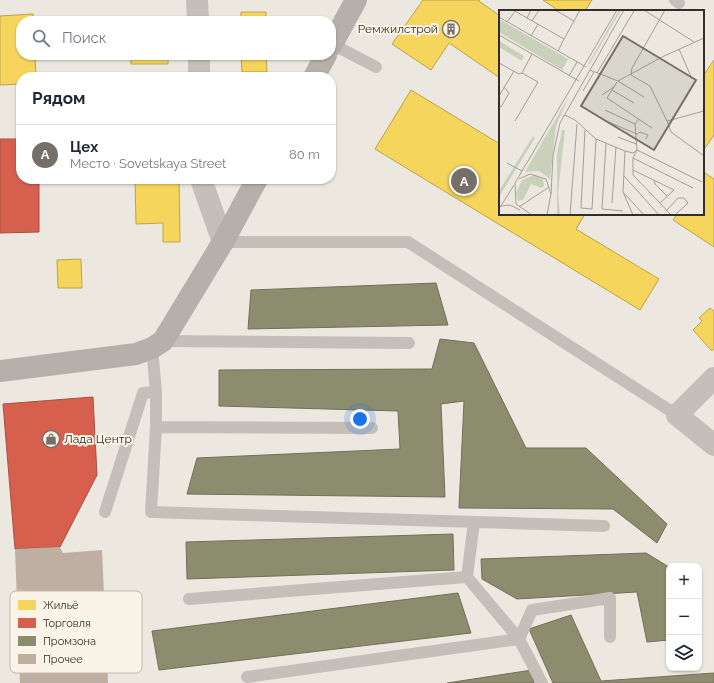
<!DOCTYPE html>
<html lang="ru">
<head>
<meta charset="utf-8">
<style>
  body { margin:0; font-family:Raleway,sans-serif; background:#f6f6f7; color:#1f2937 }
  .controls { position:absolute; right:12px; bottom:12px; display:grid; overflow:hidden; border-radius:8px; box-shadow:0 1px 3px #0004 }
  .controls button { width:36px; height:36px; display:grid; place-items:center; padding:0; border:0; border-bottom:1px solid #e0e1e3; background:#fff; color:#1f2937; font:20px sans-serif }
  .you { position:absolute; left:360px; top:419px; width:14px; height:14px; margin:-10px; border:3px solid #fff; border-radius:50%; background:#1a73e8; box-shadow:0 0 0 6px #1a73e833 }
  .badge { display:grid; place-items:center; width:26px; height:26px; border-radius:50%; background:#756f68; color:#fff; font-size:13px; font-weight:700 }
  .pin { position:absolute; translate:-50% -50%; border:2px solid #fff; box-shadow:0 1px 4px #0006 }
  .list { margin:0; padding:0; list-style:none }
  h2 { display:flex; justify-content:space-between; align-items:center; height:52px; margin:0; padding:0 16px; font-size:17px }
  h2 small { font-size:13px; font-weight:400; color:#747a83 }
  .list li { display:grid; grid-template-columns:26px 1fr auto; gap:12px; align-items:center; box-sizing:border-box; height:60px; padding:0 16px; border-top:1px solid #e0e1e3 }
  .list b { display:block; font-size:15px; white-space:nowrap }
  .list p { margin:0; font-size:13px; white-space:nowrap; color:#747a83 }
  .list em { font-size:13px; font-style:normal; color:#747a83 }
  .icon { flex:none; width:22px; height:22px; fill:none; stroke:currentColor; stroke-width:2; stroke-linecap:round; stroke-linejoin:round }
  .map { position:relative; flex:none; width:714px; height:683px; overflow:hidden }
  .search { position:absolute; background:#fff; box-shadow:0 1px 3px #0004; left:16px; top:16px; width:320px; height:44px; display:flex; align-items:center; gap:10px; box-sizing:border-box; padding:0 14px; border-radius:16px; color:#747a83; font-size:15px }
  .panel { position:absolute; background:#fff; box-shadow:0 1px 3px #0004; left:16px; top:72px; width:320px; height:112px; border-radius:16px }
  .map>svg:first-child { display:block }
  .homes { fill:#f6d55c; stroke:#bca34c }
  .shops { fill:#d6604d; stroke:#a65142 }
  .industry { fill:#8c8c6e; stroke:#727059 }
  .building { fill:#bfafa2 }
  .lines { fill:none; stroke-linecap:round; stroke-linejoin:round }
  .lane { stroke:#c4c0b9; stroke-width:12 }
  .street { stroke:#c4c0b9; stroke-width:22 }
  .secondary { stroke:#b5b1aa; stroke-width:22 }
  .labels { text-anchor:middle; stroke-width:4; stroke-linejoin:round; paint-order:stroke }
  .poi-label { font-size:12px; fill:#352e28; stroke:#f9f4e7; text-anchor:end }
  .inset-road { fill:none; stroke:#a39e96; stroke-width:1 }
  .view { fill:#756f68; fill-opacity:0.15; stroke:#756f68; stroke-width:2 }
  .inset-edge { fill:none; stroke:#352e28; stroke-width:2 }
  .key { fill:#f9f4e7; stroke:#beb9ae; stroke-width:1 }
  .key-label { font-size:11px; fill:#352e28 }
</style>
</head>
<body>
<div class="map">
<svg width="714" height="683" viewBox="0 0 714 683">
  <rect width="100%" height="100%" fill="#ece8e0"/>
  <!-- homes -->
  <path class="homes" d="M423,0h56v1l21,15v62l-51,-35 -18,27 -39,-26z
    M543,0h49l-7,11h-26z
    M241,12h25v9h-25z
    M33,14l1,7h-13v34h14l1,22h-15v7l-21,1v-69z
    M131,55h37v9h-37z
    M241,55h25l1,17h-25z
    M714,60v75l-11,16v-75z
    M411,90l89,54v70h85l-9,15 83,50 -19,31 -265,-161z
    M705,173l9,6v68l-41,-27 4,-6h26v-37z
    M135,179h44l1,63h-17v-19l-27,1z
    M81,259l1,29h-24l-1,-28z
    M710,308l4,3v38l-2,2 -19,-21 9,-9 -3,-3z"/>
  <!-- shops -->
  <path class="shops" d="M0,139h21v40h18v53l-39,1z
    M93,397l4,78 -37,72 -45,2 -12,-145z"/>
  <!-- industry -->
  <path class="industry" d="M436,283l12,42 -200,4 3,-39z
    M440,339l34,4 52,105h60l81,76 -10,19 -44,-34 -154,-1 5,-107 -23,3 4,93 -258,-3 10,-36 203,-9 -2,-38 -179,-5v-36l213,-1z
    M453,534l1,36 -267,9 -1,-37z
    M646,553l23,14v73l-22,2 -10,-50 -120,7 -35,-20 -1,-20z
    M458,593l13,40 -312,37 -7,-39z
    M571,615l30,66 113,-8v10h-161l-24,-54z
    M532,670l2,13h-87z"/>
  <!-- building -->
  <path class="building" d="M60,547l3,6 39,-3 6,133h-88l-5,-134z"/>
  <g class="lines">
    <!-- lane -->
    <path class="lane" d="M675,0l4,3
      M332,44l44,23
      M223,242h185l269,173
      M163,341l246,2
      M152,348l4,44v35l216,1
      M156,427l-5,85 453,14
      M105,512l38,-119 13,-1
      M474,522l-7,55 52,62 23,44
      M189,599l278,-22
      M247,677l272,-38 13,-29 78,-12v39"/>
    <!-- street -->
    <path class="street" d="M197,0l1,21
      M199,55v22
      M202,179v3l21,60
      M714,378l-37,37 37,30"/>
    <!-- secondary -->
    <path class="secondary" d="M331,46l25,-46
      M314,77l12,-22
      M0,371l136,-17 16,-6 11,-7 60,-99 34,-63"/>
  </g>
  <!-- icons -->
  <defs>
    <g id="building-ring" transform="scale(0.9)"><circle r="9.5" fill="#f9f4e7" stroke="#756f68" stroke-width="1.5"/><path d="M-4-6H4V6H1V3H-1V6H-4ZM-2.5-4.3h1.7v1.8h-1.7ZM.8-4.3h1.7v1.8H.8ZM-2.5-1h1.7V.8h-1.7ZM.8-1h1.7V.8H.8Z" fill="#756f68"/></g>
    <g id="shop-ring" transform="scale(0.9)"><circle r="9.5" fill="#f9f4e7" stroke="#756f68" stroke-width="1.5"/><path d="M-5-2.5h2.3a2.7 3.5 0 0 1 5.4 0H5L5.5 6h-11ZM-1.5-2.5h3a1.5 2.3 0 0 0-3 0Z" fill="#756f68"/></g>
  </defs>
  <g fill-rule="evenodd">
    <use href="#building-ring" x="451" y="29"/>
    <use href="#shop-ring" x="51" y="439"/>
  </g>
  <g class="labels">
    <!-- poi labels -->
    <g class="poi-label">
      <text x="438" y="33">Ремжилстрой</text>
      <text x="64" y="443" text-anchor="start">Лада Центр</text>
    </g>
  </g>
  <!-- overview -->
  <g transform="translate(499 10)">
    <rect width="205" height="205" fill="#ece8e0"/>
    <path d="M120,0h2l-32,55 -1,-1zM0,9l69,40 -6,11 -63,-38zM0,31l25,15 -2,5 -23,-14zM70,86l-13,30 -6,53 -11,-8 -14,1zM63,120h3l-7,63 2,22h-3v-61zM34,126l2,2 -36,59v-6zM35,165l9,4 1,7 -3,2 -10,-4 -8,16 -5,1 -2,-8 6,-13z" fill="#c9d1bb"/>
    <path class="inset-road" d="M56,0l19,11M145,0l50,32M16,1l12,7 4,-8M0,7l87,50M28,8l37,21 16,-29M33,11l7,-11M8,12l9,-12M0,25l80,46M32,26l7,-12M180,39l13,30M59,41l6,-12M0,53l20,11 3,-1 10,-19M91,60l28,11 44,-24 42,-19M98,63l37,-62M132,65l1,-7 33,-58M132,65l19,11 17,35M70,66l8,-14M119,71l26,16M118,72l-5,8 22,13M113,80l-5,8 45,30M84,81l11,-19M103,85l13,-9M0,86l15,-25M0,96l2,1 8,-14 -5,-6M106,100l30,14M205,101l-37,10 4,11 33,24M66,105l10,5 21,19 29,12 8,2 4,-3 65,32M140,109l-4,5 2,26 -4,8v17l27,28M16,111l23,-39 -16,-9M107,111l31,13 3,-2 8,3 -2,4M86,120l-4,78 11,1 4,-70M119,127l18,7M107,133l-4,66 21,2M126,141l-2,41 10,23M134,148l60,30M8,153l15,8M134,160l41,20 -14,13 11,12M125,166l35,39M20,169l11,-5 16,5 5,15 -4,21M155,170l1,4 12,12M125,183l20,22M52,184l2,-39 7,-32 64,-113M113,193l4,-56M2,196l9,-1 10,5M20,197l30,-20M0,199l15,-24M168,200l11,-12h6l4,5 -13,12M33,205l-16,-11 -1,-21 102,-173M71,205l7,-91"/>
    <path class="view" d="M124,26l73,44 -42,70 -73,-44z"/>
    <rect width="205" height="205" class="inset-edge"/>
  </g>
  <!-- legend -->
  <rect x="10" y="591" width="132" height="82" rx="6" class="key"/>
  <rect x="18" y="600" width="18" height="10" fill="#f6d55c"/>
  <rect x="18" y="618" width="18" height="10" fill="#d6604d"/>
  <rect x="18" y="636" width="18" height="10" fill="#8c8c6e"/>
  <rect x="18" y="654" width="18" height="10" fill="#bfafa2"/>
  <g class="key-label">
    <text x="43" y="609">Жильё</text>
    <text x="43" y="627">Торговля</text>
    <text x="43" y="645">Промзона</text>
    <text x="43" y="663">Прочее</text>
  </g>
</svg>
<div class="controls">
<button>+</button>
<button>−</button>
<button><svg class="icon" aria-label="layers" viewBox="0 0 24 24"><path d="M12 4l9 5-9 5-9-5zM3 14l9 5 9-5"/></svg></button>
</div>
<div class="you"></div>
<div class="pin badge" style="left:464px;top:181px">A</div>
<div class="search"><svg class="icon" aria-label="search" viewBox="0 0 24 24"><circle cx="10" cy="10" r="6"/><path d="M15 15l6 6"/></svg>Поиск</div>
<section class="panel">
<h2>Рядом<small></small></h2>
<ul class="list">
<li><span class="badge">A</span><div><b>Цех</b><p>Место · Sovetskaya Street</p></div><em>80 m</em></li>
</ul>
</section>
</div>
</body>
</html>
